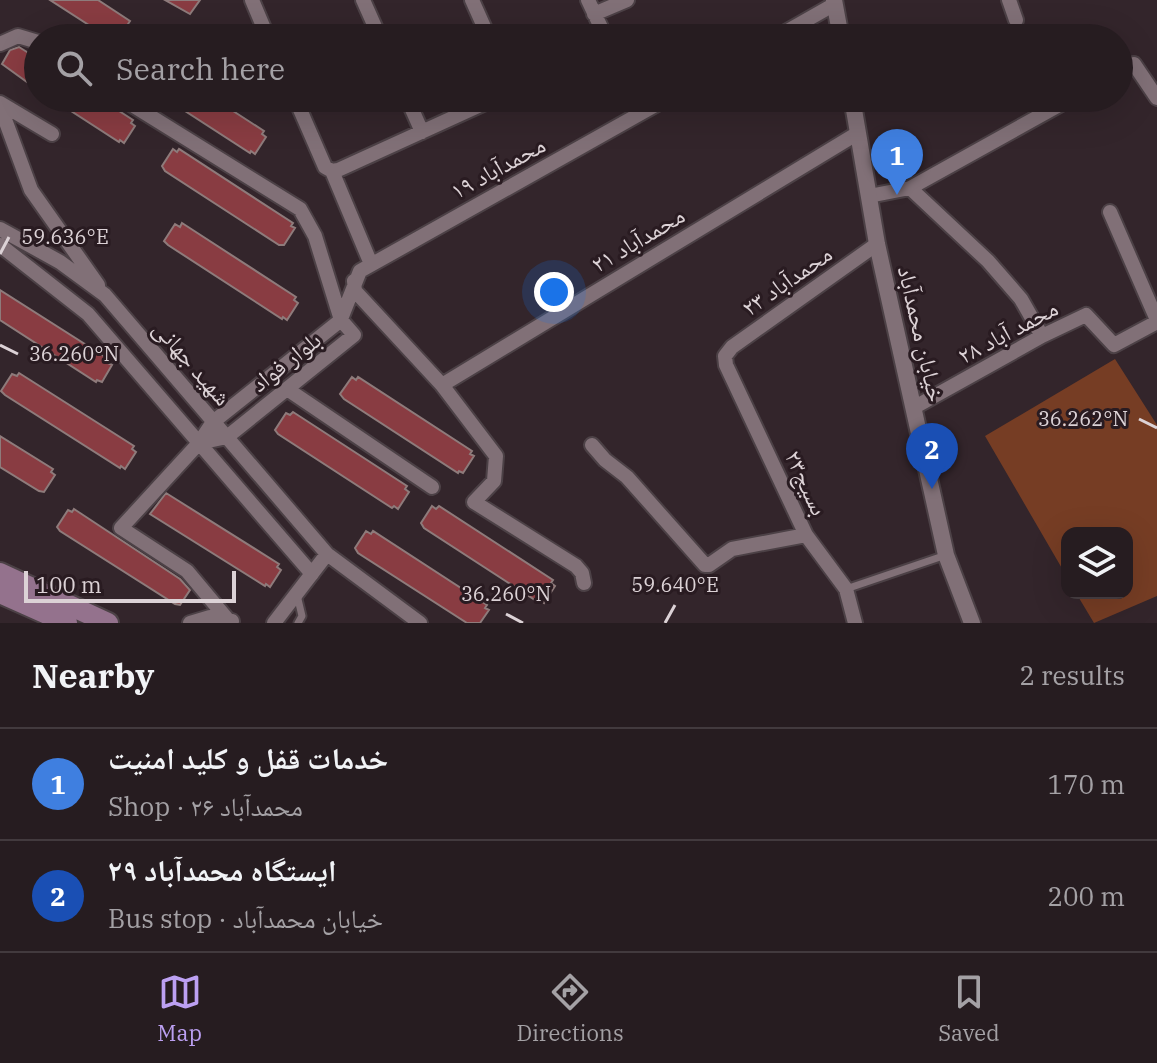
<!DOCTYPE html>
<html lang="en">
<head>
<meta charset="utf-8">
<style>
  body { margin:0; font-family:"IBM Plex Serif","Noto Naskh Arabic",serif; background:#2e2529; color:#f1f3f6 }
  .controls { position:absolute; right:24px; bottom:24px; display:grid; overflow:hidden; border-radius:16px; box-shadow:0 8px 32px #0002 }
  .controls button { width:72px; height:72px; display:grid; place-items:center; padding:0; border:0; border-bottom:2px solid #423a3e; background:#261c20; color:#f1f3f6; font:40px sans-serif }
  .scale { position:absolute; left:24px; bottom:20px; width:212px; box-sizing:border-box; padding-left:8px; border:4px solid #dcd2d6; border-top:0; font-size:22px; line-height:28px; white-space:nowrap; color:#dcd2d6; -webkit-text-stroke:6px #291b21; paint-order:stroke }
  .you { position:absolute; left:554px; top:292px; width:28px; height:28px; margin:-20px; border:6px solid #fff; border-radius:50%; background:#1a73e8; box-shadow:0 0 0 12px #1a73e833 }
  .badge { display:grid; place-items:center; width:52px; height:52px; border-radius:50%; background:#bca0f2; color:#fff; font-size:26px; font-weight:700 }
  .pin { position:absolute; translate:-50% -66px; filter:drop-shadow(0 2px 4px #0008) }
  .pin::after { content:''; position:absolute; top:42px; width:28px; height:24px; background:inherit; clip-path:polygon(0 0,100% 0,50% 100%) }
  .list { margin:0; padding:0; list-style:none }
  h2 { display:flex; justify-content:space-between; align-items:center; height:104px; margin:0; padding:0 32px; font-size:34px }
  h2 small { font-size:26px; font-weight:400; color:#a4a1a5 }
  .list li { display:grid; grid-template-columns:52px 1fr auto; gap:24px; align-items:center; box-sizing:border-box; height:112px; padding:0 32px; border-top:2px solid #423a3e }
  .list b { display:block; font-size:30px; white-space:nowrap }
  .list p { margin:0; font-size:26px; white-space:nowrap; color:#a4a1a5 }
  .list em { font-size:26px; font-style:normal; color:#a4a1a5 }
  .icon { flex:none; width:44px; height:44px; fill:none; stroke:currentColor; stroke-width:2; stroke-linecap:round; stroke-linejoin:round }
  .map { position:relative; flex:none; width:1157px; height:623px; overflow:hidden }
  .search { position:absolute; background:#261c20; box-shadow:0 8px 32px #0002; left:24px; right:24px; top:24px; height:88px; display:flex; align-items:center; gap:20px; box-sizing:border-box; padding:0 28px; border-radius:44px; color:#a4a1a5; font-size:30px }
  .sheet { height:328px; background:#261c20 }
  nav { display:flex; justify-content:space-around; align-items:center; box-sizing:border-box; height:112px; border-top:2px solid #423a3e; background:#261c20; font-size:22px; color:#a4a1a5 }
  nav a { display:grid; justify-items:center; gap:4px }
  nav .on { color:#bca0f2 }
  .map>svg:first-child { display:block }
  .green { fill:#763d24 }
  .building { fill:#893c42; stroke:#8e7b7b; stroke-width:2 }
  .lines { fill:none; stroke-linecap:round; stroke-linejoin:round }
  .service-casing { stroke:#4c4146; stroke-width:11 }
  .minor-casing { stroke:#4c4146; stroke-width:18 }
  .tertiary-casing { stroke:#4c4146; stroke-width:20 }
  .secondary-casing { stroke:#4c4146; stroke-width:24 }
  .service { stroke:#817077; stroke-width:7 }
  .minor { stroke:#817077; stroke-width:14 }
  .tertiary { stroke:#817077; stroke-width:16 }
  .secondary { stroke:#94728d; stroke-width:20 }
  .ticks { fill:none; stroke:#dcd2d6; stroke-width:3 }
  .labels { text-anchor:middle; stroke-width:6; stroke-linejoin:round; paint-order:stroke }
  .street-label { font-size:24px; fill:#dcd2d6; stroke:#291b21 }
  .ticks-label { font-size:20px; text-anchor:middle; fill:#dcd2d6; stroke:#291b21; stroke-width:6; stroke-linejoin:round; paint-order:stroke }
</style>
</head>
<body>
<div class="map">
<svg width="1157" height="623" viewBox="0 0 1157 623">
  <rect width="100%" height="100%" fill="#33252b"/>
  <!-- green -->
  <path class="green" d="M1115,359l42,66v171l-63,27 -18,-30h51v-60h-60v44l-82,-141z"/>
  <!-- building -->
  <path class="building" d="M50,0h48l32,21 -2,3 4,2 -7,12h-16z
    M165,0h35l-10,14z
    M19,47l19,12v31l-36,-26 8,-14z
    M51,98h48l34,22 -2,3 4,3 -11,17 -4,-3 -1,2z
    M165,98h48l51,33 -2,3 4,3 -11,17 -4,-3 -1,2z
    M173,149l4,3 2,-3 114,74 -2,3 4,2 -11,17h-5l-114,-74 -3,-5z
    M182,223l114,74 -2,3 4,3 -11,17 -4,-3 -1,2 -114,-74 -4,-4 11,-17 5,3z
    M0,290l110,70 -2,3 4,2 -10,17 -5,-2 -1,2 -96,-62z
    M19,373l115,73 -2,3 4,3 -11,17 -4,-3 -1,2 -115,-73 -4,-4 11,-17 5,2z
    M352,377l4,3 2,-3 114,74 -2,3 4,2 -11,17 -4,-2 -1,2 -114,-74 -4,-5z
    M293,412l114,74 -2,3 4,3 -11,17 -4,-3 -2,2 -114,-74 -3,-4 11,-17 4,2z
    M0,436l53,33 -2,3 4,3 -11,17 -5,-1 -39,-24z
    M166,493l113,71 -2,3 4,3 -11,17 -4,-3 -1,2 -115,-72z
    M432,506l4,3 3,-3 114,74 -2,3 4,3 -11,17 -4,-3 -2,2 -114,-74 -3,-5z
    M74,509l106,70 10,11 -10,15 -5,-1 -115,-73 -3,-4 11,-17 4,2z
    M366,531l5,3 2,-3 114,74 -2,3 4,2 -9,13h-13l-109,-70 -3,-5z"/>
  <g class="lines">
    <!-- service casing -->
    <g class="service-casing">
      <path id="service" d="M846,589l100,-34
        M297,595l5,21 -4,7"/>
    </g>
    <!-- minor casing -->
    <g class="minor-casing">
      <path id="minor" d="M252,0l16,38
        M363,0l17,38
        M472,0l17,38
        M588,0l18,38
        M1009,0l7,20
        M594,14l33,-14
        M775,38l60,-34
        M0,44l18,-8 20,6
        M1119,72l15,-8 23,34
        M121,98l179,111 15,27 26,84 13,15 -127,102 -28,6
        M295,98l30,69 7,4 39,93
        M407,98l15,34
        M0,103l52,31
        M0,106l31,84 67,95
        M332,171l6,-1 158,-72
        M910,188l78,73 33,38 21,37
        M869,196l41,-8 162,-90
        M1110,212l47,108
        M0,229l60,33 45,33 222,259 93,69
        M0,245l88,69 224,260
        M354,281l1,10 87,94 54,71 -2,25 -20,21 102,64 6,7 2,10
        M341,319l19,-48 308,-173
        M442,385l416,-252
        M287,389l145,98
        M913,408l129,-72 44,-21 28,30 43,-23
        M592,445l13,15 22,17 78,88h4l23,-16 74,-14
        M228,620l-41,-49 -66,-43 78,-85 14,-21 128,-102
        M190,623l20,-6 22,4
        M274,623l53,-69
        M855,623l-9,-34 -40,-54 -80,-170 -1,-9 7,-9 145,-103"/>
    </g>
    <!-- tertiary casing -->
    <g class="tertiary-casing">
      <path id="tertiary" d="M834,0l7,38
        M852,98l25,146 69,311 26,68"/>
    </g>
    <!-- secondary casing -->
    <g class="secondary-casing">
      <path id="secondary" d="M0,573l108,50
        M0,593l67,30"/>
    </g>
    <!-- service -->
    <use href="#service" class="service"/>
    <!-- minor -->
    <use href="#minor" class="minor"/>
    <!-- tertiary -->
    <use href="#tertiary" class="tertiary"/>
    <!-- secondary -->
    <use href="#secondary" class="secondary"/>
  </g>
  <!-- ticks -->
  <path class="ticks" d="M0,254l9,-17M0,345l18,9M1139,419l18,9M506,614l17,9M665,623l10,-18"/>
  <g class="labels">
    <!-- street labels -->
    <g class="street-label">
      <text transform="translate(498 168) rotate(-29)" y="8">محمدآباد ۱۹</text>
      <text transform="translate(638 240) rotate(-31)" y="8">محمدآباد ۲۱</text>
      <text transform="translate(787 281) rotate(-35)" y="8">محمدآباد ۲۳</text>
      <text transform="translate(1008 332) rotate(-28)" y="8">محمد آباد ۲۸</text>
      <text transform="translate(921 334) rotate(77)" y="8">خیابان محمدآباد</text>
      <text transform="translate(286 362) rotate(-38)" y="8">بلوار فواد</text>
      <text transform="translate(192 363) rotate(49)" y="8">شهید جهانی</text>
      <text transform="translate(806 483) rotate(65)" y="8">بسیج۲۳</text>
    </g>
  </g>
  <g class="ticks-label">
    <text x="65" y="244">59.636°E</text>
    <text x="74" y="361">36.260°N</text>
    <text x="1083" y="426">36.262°N</text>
    <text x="675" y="592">59.640°E</text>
    <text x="506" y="601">36.260°N</text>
  </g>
</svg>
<div class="controls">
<button><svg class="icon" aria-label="layers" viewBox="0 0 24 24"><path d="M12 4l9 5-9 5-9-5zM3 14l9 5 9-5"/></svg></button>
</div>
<div class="scale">100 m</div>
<div class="you"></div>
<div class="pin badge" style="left:897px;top:195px;background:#3f7fe0">1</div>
<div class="pin badge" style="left:932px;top:489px;background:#1a4fb4">2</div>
<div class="search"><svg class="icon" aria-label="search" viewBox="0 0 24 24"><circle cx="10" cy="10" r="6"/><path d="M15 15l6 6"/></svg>Search here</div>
</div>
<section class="sheet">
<h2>Nearby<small>2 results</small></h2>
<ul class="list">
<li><span class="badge" style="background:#3f7fe0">1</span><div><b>خدمات قفل و کلید امنیت</b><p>Shop · محمدآباد ۲۶</p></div><em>170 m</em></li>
<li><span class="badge" style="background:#1a4fb4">2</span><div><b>ایستگاه محمدآباد ۲۹</b><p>Bus stop · خیابان محمدآباد</p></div><em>200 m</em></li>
</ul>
</section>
<nav>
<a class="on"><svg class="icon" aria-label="map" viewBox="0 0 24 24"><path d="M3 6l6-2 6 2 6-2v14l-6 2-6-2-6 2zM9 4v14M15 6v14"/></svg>Map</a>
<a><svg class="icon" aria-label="directions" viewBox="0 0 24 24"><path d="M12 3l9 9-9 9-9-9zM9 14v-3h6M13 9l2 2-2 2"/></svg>Directions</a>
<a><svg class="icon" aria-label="saved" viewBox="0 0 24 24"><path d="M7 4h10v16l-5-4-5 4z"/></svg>Saved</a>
</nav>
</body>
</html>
